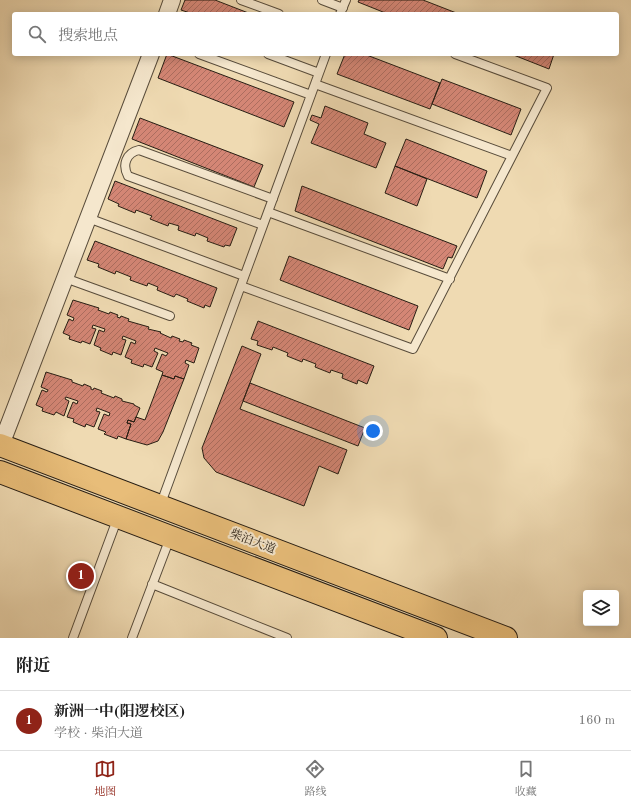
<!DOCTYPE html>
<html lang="zh">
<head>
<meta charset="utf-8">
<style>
  body { margin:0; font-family:"Old Standard TT","Noto Serif SC",serif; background:#f2f2f2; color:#222 }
  .controls { position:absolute; right:12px; bottom:12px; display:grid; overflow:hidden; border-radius:4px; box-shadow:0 2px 10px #0003 }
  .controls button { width:36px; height:36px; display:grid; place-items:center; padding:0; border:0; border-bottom:1px solid #e0e0e0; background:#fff; color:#222; font:20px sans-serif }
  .you { position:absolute; left:373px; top:431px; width:14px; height:14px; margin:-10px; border:3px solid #fff; border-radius:50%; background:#1a73e8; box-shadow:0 0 0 6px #1a73e833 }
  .badge { display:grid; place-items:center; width:26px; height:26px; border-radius:50%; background:#8f2418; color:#fff; font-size:13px; font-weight:700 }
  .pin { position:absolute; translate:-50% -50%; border:2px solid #fff; box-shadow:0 1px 4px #0006 }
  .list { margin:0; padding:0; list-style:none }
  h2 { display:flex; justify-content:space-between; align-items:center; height:52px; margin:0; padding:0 16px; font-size:17px }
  h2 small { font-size:13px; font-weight:400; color:#767676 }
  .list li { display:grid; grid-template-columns:26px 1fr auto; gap:12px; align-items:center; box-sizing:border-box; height:60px; padding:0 16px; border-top:1px solid #e0e0e0 }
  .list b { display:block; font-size:15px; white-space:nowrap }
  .list p { margin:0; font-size:13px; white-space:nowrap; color:#767676 }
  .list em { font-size:13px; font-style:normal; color:#767676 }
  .icon { flex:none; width:22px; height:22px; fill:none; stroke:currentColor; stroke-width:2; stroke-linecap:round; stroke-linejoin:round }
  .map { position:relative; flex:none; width:631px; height:638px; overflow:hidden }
  .search { position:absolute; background:#fff; box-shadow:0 2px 10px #0003; left:12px; right:12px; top:12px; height:44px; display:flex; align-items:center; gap:10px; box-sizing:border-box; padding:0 14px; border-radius:4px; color:#767676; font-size:15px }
  .sheet { height:112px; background:#fff }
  nav { display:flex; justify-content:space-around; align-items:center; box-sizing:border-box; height:56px; border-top:1px solid #e0e0e0; background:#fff; font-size:11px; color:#767676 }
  nav a { display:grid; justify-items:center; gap:2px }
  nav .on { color:#8f2418 }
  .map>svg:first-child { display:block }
  .building { fill:url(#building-hatch); stroke:#261d13 }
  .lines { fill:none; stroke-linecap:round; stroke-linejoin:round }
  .service-casing { stroke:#584c3b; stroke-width:10 }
  .minor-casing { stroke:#584c3b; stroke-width:18 }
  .trunk-casing { stroke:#261d13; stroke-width:24 }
  .service { stroke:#f5e7cd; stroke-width:8 }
  .minor { stroke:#f5e7cd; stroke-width:16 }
  .trunk { stroke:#e8bd79; stroke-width:22 }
  .labels { text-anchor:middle; stroke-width:4; stroke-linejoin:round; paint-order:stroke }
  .street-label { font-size:12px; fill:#261d13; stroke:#f5e7cd }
</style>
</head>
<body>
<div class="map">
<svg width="631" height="638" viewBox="0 0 631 638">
  <defs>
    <pattern id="building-hatch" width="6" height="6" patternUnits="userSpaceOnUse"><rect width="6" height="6" fill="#d48675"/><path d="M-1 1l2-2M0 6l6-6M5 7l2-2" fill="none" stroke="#ac6d5f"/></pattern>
  </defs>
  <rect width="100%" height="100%" fill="#efdab2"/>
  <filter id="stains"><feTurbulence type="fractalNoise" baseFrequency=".005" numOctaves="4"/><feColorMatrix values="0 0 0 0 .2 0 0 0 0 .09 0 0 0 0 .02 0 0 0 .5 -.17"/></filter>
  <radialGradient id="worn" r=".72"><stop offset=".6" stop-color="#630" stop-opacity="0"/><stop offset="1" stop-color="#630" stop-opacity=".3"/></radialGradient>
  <!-- building -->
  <path class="building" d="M185,0h30l36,14h-58l-12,-4z
    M359,0h64l36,14h-71l-30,-12z
    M167,54l127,48 -10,25 -126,-49z
    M345,54h19l76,29 -10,26 -93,-35z
    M511,54h43l-5,15z
    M442,79l79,30 -10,26 -79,-31z
    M325,106l43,17 -4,11 22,9 -10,25 -65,-25 8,-19 -9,-4 2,-5 9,3z
    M140,118l123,47 -9,22 -122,-48z
    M406,139l81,32 -10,27 -82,-32z
    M395,166l32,13 -10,27 -32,-13z
    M115,181l122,47 -7,18 -5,-1 -1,2 -17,-6 1,-3 -12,-5 -1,3 -17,-6 1,-4 -10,-3 -1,3 -18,-7 2,-3 -16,-6 -1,3 -17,-7 1,-2 -11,-5z
    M302,186l155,60 -5,12 -4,-1 -5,12 -148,-58z
    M95,241l122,47 -7,19 -5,-2 -1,3 -17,-7 1,-2 -12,-5 -2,3 -17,-7 1,-3 -10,-4 -1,3 -17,-6 1,-3 -15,-6 -1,3 -17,-7 1,-3 -12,-4z
    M289,256l129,50 -9,24 -129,-50z
    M73,300l26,8 -1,2 11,4 1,-2 8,3 -1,2 3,1 1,-2 8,3 -1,2 21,6 -1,2 13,3 -1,1 11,5 1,-2 8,3 -1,2 4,1 1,-2 8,3 -1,2 8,3 -5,15 -8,-3 -1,3 4,2 -5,14 -9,-3 -1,3 -12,-4 1,-3 -7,-3 6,-15 4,2 2,-3 -13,-5 -1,3 4,2 -6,14 -8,-3 -1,3 -12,-4 1,-3 -7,-3 6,-15 4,2 1,-3 -13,-5 -1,3 4,1 -5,15 -8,-3 -1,3 -12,-5 1,-2 -7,-3 5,-15 5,2 1,-3 -12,-4 -1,3 4,1 -6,15 -8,-3 -1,2 -12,-4 1,-3 -7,-3 6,-14 4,2 1,-3 -7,-3z
    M258,321l116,45 -7,18 -9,-4 -1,4 -15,-6 1,-4 -12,-4 -1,3 -15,-6 1,-3 -13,-5 -1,3 -15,-6 1,-3 -15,-6 -1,3 -15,-5 1,-4 -7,-2z
    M242,346l19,8 -21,55 107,41 -9,24 -19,-8 -15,40 -88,-34 -12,-14 -2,-10z
    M46,372l26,8v2l11,4 1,-2 7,3v2l2,1 1,-2 8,3 -1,2 13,5 1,-2 7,3v2l12,3v1l6,3 -6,14 -6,-2 -1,3 4,1 -5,15 -8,-3 -1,3 -13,-5 2,-2 -8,-3 6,-15 5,2 1,-3 -13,-5 -1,3 4,1 -6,15 -8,-3 -1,3 -12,-5 1,-3 -7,-2 6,-15 4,2 1,-3 -12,-4 -1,2 4,2 -5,15 -8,-4 -2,3 -12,-4 1,-3 -7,-3 6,-15 5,2 1,-2 -7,-3z
    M162,375l12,4 1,-3 9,3 -21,53 -5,9 -11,4 -21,-6 5,-15 -4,-1 1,-3 6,2 2,-5 9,3z
    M250,383l115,45 -7,18 -115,-45z"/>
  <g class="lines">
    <!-- service casing -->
    <g class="service-casing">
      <path id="service" d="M241,0l38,14
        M322,0l21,8
        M340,14l6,-14
        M199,54l112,41
        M268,54l51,19
        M315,84l197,72
        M268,212l182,67
        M88,218l156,58
        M263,225l-135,-49c-6,-11 -2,-23 11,-26l134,49
        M65,278l105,38
        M241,286l172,63 134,-261 -92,-34
        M160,506l166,-452
        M152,584l135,54
        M73,638l45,-121
        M132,638l38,-100"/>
    </g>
    <!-- minor casing -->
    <g class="minor-casing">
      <path id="minor" d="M167,14l5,-14
        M1,445l150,-391"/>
    </g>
    <!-- trunk casing -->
    <g class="trunk-casing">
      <path id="trunk" d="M0,445l506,193
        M0,472l436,166"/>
    </g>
    <!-- service -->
    <use href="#service" class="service"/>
    <!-- minor -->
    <use href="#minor" class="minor"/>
    <!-- trunk -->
    <use href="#trunk" class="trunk"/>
  </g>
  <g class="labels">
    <!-- street labels -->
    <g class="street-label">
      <text transform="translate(253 541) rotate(21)" y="4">柴泊大道</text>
    </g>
  </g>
  <rect width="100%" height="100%" filter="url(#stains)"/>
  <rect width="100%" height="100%" fill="url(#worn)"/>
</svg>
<div class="controls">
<button><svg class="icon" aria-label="layers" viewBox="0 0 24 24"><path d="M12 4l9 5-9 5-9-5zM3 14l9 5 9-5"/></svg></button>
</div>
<div class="you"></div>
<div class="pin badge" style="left:81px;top:576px">1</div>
<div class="search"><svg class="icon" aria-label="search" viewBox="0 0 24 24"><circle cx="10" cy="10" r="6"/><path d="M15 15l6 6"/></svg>搜索地点</div>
</div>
<section class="sheet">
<h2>附近<small></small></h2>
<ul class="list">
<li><span class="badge">1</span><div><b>新洲一中(阳逻校区)</b><p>学校 · 柴泊大道</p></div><em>160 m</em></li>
</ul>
</section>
<nav>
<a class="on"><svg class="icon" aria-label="map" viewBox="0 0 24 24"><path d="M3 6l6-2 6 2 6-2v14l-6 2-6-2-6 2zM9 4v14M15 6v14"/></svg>地图</a>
<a><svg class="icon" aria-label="directions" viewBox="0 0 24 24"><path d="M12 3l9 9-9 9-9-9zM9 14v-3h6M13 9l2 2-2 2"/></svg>路线</a>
<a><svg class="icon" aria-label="saved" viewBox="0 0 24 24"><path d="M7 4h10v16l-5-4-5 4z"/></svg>收藏</a>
</nav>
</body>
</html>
